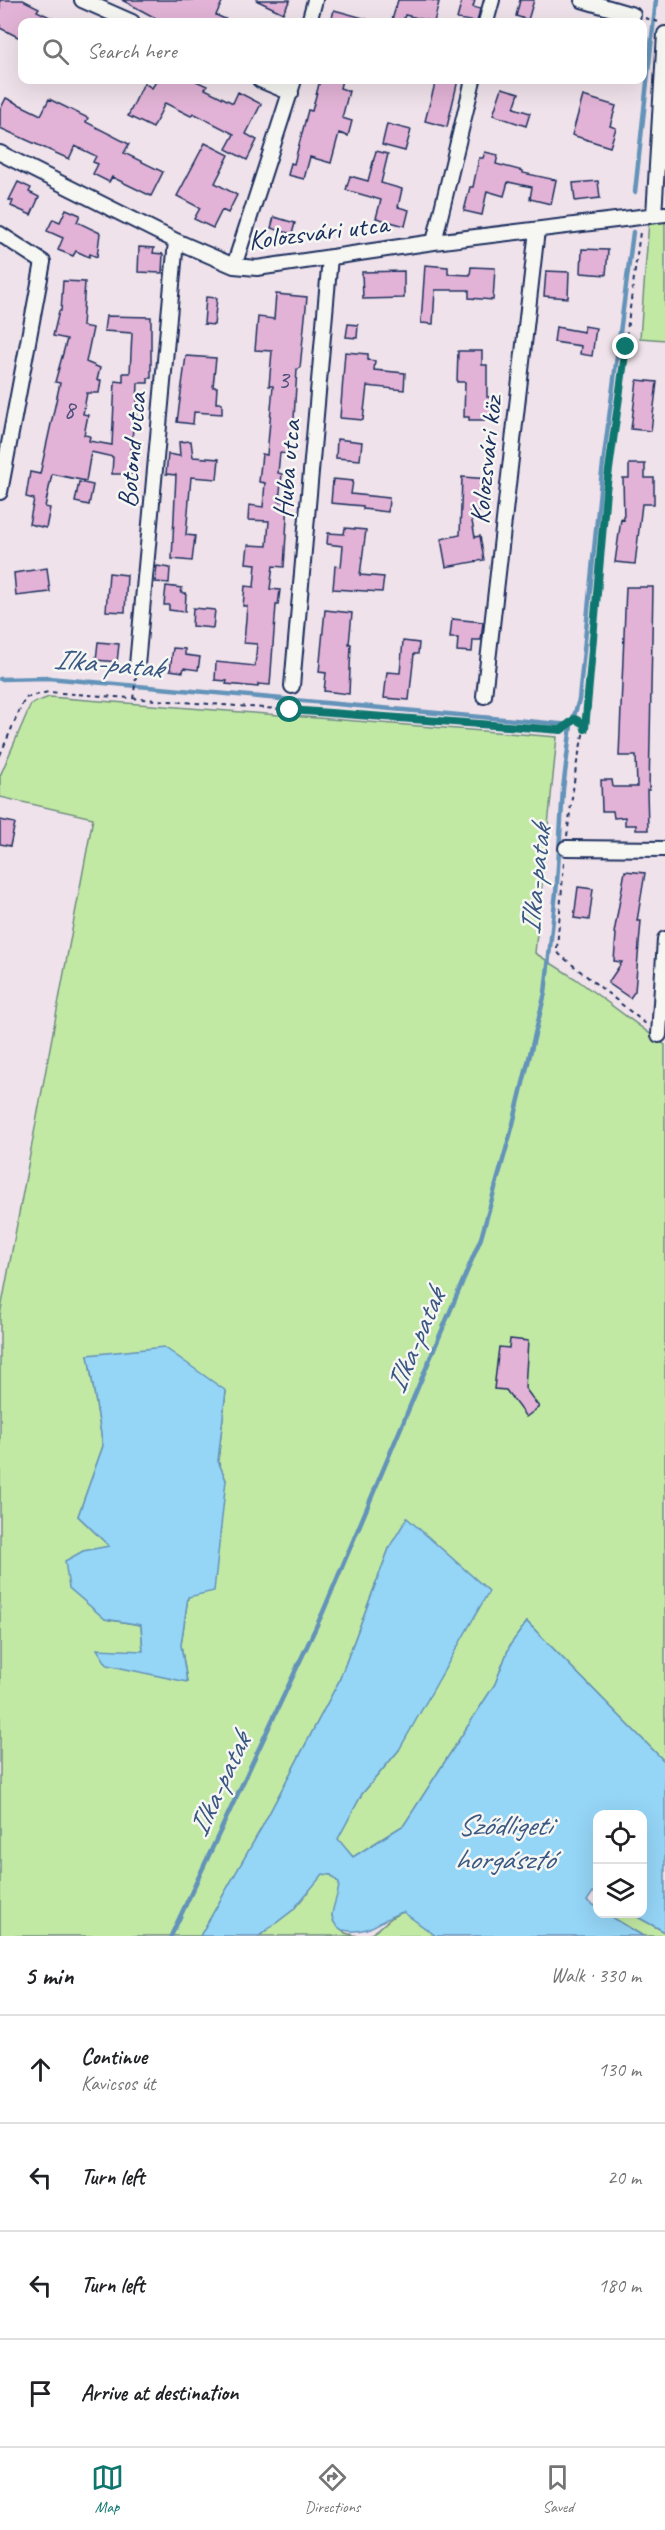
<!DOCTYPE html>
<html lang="en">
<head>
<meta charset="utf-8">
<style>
  body { margin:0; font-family:Caveat,sans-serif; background:#f2f2f2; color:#202124 }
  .controls { position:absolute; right:18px; bottom:18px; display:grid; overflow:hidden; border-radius:12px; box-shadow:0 6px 24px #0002 }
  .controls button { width:54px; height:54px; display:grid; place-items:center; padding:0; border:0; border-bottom:2px solid #e0e0e0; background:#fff; color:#202124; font:30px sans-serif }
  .stop { position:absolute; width:18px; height:18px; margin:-14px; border:4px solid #0f766e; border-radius:50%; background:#fff }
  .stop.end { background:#0f766e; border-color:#fff; box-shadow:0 2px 6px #0008 }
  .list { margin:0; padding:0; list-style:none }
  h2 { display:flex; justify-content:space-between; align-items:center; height:78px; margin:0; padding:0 24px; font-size:26px }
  h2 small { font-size:20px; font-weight:400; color:#757577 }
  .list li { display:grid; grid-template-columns:39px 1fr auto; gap:18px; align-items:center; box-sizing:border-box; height:108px; padding:0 24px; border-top:2px solid #e0e0e0 }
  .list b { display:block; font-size:22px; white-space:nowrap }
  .list p { margin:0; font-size:20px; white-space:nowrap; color:#757577 }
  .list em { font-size:20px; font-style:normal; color:#757577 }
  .icon { flex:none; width:33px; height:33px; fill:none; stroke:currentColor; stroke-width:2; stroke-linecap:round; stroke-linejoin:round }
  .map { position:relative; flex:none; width:665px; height:1936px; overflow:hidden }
  .search { position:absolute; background:#fff; box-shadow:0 6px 24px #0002; left:18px; right:18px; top:18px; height:66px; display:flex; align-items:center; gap:15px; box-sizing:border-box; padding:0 21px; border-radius:12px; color:#757577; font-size:22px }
  .sheet { height:510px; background:#fff }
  nav { display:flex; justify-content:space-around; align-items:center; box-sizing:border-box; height:84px; border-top:2px solid #e0e0e0; background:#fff; font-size:16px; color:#757577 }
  nav a { display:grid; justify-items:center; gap:3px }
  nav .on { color:#0f766e }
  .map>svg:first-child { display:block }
  .green { fill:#c2e9a3; stroke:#6e8c80; stroke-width:1.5; fill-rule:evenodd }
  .water { fill:#95d5f6; stroke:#6493b9; stroke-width:1.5 }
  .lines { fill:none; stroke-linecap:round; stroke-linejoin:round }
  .stream { stroke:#6493b9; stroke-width:4.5 }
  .building { fill:#e2b3d6; stroke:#1b2f5e; stroke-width:1.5 }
  .street-casing { stroke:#1b2f5e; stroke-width:18 }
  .path { stroke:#1b2f5e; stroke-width:2; stroke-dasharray:4.5 4.5; stroke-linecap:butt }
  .street { stroke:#f6f6f2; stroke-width:14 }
  .route { stroke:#0f766e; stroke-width:8 }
  .labels { text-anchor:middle; stroke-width:5; stroke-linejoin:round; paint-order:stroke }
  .number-label { font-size:26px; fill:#4d507c }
  .street-label { font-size:28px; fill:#1b2f5e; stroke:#f6f6f2 }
  .water-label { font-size:30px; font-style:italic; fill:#3a5884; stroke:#f6f6f2 }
</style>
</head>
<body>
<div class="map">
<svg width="665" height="1936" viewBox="0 0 665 1936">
  <rect width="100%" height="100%" fill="#f0e2ea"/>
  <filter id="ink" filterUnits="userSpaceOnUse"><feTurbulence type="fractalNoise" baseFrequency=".0167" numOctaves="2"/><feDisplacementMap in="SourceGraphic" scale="12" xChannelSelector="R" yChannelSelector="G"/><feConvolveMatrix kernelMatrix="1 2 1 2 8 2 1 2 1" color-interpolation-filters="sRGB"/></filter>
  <g filter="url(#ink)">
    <!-- green -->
    <path class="green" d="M665,220v120l-25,-2 9,-117z
      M49,697l508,40 -22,216 41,26 89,66v717l-138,-140 -17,23 -15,39 -91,141 -51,32 -16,-18 25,-45 37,-44 -9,-204 -51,135 -77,146 -62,109h-200v-621l93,-497 -93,-21v-21l31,-72zM88,1355l138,36 -8,70 8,19 -38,117 -7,48 6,36 -44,-30 -2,-26 -36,-6 -22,-68 27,-4 -32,-31 25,-70z
      M322,1874l9,1 8,8v10l-7,23 13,17 13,3h-99l34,-26z
      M404,1912l32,24h-69c15,-6 22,-21 37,-24z
      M607,1914h25l33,18v4h-22z"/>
    <!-- water -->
    <path class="water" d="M164,1347l62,44 -8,70 8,19 -12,111 -26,6 -7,48 6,37 -80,-17 -10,-16 46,2 -2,-26 -36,-6 -36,-31 -4,-27 18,-10 26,-5 -31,-30 25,-70 -15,-91z
      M407,1518l82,73 -90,159 -37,44 -24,45 15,18 51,-32 91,-141 15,-39 17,-23 138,140v170l-33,-18h10v-100h-44l-1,80 -4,-2 -6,9 10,6 1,7h9l36,22h-207l-33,-24c-21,5 -31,24 -61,18 -5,-3 -10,-8 -10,-15 1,-11 7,-21 7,-32l-8,-8 -8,-1 -30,36 -34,26h-59l62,-109 77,-146 51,-135z"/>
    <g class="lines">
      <!-- stream -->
      <path class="stream" d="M635,192l21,-192
        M0,679l48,-1 523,47
        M171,1936l152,-324 158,-374 31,-110 33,-135 12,-110 6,-94 8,-64 8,-25 22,-220 32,-248"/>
    </g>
    <!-- building -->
    <path class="building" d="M0,0h23l16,8 -2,3 23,11h-38v17l-22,-11z
      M122,0h101l-7,15 16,7h-69z
      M256,0h34l-7,13z
      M398,0h33l8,2 -5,20 -29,-7 -2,7 -11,-2z
      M462,0h13l-2,7 7,2 -3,13 -20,-3z
      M520,0h14l-6,20 -12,-4z
      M334,10l33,9v3h-36z
      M157,80h37l13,6 -2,3 28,14 5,-11 23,12 -15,30 11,6 -10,20 -21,-11 8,-15 -41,-21 -2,3 -26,-13 -12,25 -25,-12 16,-33 8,5z
      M320,80h22l-2,8 9,3 -7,27 10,3 -4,15 -9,-3 -8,30 -21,-6 -6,22 -16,-4 3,-12 3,1 14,-54 4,1z
      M436,80h22l-11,47 -22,-6z
      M502,88l17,5 -5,15 16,5 -4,13 -33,-11z
      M583,96l33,10 -6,20 6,2 -6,19 -38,-12z
      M6,98l35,17 8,-16 39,19 -2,4 43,22 -5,9 39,19 -12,24 -39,-19 -3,5 -16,-8 5,-10 -5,-2 3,-6 -21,-10 -6,13 -69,-31v-18z
      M387,124l24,6 -6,21 -23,-6z
      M205,143l24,12 -14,28 22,12 -9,18 -6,-3 -9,18 -19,-9 6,-11 -23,-12z
      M376,151l12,3 -7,29 21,6 -4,18 11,3 -4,16 -29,-8 5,-18 -35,-10 4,-14 18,5z
      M485,152l13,3 -2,9 27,7v2l33,7 -5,24 -21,-5 2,-12 -24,-5 -4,14 -17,-5 -5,24 -18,-4 6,-24h3l6,-29h4z
      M598,181l2,17 -25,3 -2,-18z
      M18,182l13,6 -2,4 10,5 -8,18 -20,-9 2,-5 -4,-1z
      M66,209l14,6 -3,7 23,11 -3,24 -7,-3 -1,3 -13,-6 -3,5 -15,-6 5,-12 -16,-7 6,-12 7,3z
      M274,217l21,6 -3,11 -21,-6z
      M139,247l15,1 -1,5 10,1 -1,19 -24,-1z
      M582,249l26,1 -2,25 -25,-2z
      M425,265l23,2v7l22,1 1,-8 24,1 -2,32 -24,-2v-8h-34l-2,34 -12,-1z
      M404,271v27l-41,1 -1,-27z
      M546,271l23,1 -1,26 -24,-2z
      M63,281l22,1 -3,44 11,2 -7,34 14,6 -3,12h4l-2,13h-12l-4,21 5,1 -4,20 6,1 -1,5 23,4 3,-64 8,1v-9h7l2,-40 -28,-2 2,-15 45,1v61h-3v5h-10l-2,45h-3l-2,26h2l-1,20h-20l1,-17 -22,-5 -5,29 -34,-7 -7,33 5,1 -4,20 -17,-4 5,-25 -8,-2 4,-25 10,2 20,-91 -5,-1 12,-43 -14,-3 6,-25h2z
      M276,294l31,3 -7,71 -3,1 -4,66h-4l-1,19 -8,-1 -2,20 4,1 -3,27 9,1 -4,65 -11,-1 -3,23 10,1 -2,15h-2l-6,80 -12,-1v3l-32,-3 1,-3 -12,-1 1,-18 39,4 2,-22 -13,-1 3,-37h-4l2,-20 9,1 2,-23 -10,-1 2,-18 19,1 2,-25 -21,-1 1,-15 14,2 2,-24 -6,-1 3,-28 5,1 6,-69h-4l3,-35 -17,-1 3,-33 16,2z
      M206,297l11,1 -3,27 -10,-1z
      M348,324l10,1 -1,13 -11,-1z
      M584,326l12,2 -4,28 -12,-2 1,-8 -27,-4 2,-15 28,5z
      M458,351h24v14h5v32h11v20l-2,3h-27v-3h-5l1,-35h-8z
      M345,352l23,2v6l7,1 -1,9 31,3 -1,17 -37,-4 -4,34 -23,-2z
      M186,356l30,2 -3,29h4l-1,16h6v11l-28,-2 -1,12 -16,-2z
      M637,380l20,2 -6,49 -20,-2z
      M337,439l25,3 -2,18 -24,-2z
      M191,441l2,16 26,2 -2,20 -26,-2 -5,58 9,1 -3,25 -20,-2 4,-84 -10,-1 2,-20 12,2 -1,-14z
      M629,464h16v14h9v26h-12l-7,60 -20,-2 6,-43 3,1 -1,-42h6z
      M462,477l28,2 -3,33 -17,-1 5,26 5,-1 4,24 -38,7 -5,-28 19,-4z
      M333,479l20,2 -2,13 38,4 -1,14 -25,-3v-3l-32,-3z
      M79,482l14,3 -4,20 -14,-3z
      M345,528l21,2 -6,45 24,2 -2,15 -49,-3 2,-23 6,1 2,-21 -16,-2 1,-11 16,1z
      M157,566l13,2 -1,15 -14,-1z
      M47,568l3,24 -34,4 -2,-23z
      M109,573l18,2 -2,37 -19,-1z
      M166,586l16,2 -1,5h5l-1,19 -16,-2v-5h-5z
      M626,587h27l-4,203h-2l1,40h-12v-5h-11v-8l-11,1 -1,-7h-11l-1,-31h11l1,7h24l-1,-31h-17z
      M193,608l22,2 -2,18 -21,-2z
      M325,610l27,3 -3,31h2l-2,50 -25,-3 2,-18 -7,-1z
      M452,619l31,3 -2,18h-8l-1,12 -15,-1 1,-13h-8z
      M403,641l16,2 -1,11h-4l-5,46 -25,-2 3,-26 13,1z
      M98,642l21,2 -2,18 -21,-2z
      M173,648l12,1v6l15,2 -2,13 -14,-2 -1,4 -13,-2z
      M0,820l15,3 -5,23 -10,-2z
      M625,871l20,2 -8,48h4l-6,70 -5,7 -22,-15 14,-21 -8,-1 2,-27 -2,-1z
      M578,887l15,2 -4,31 -15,-2z
      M510,1339l18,2 -3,47 14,19 -13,10 -20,-27 -12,-1 5,-42 10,1z"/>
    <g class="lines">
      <!-- street casing -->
      <g class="street-casing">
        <path id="street" d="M82,0l50,22
          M582,0l51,15
          M309,22l6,-22
          M486,22l6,-22
          M260,80l31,13
          M0,153l176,88 58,25 23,2 177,-26 231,-28
          M654,215l11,-181
          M0,234l43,28 -43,230
          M434,242l39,-162
          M234,266l60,-186
          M137,665l39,-424
          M292,686l38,-429
          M484,696l53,-466
          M566,848l99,1
          M659,1035l6,-96"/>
      </g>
      <!-- path -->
      <path class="path" d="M645,18l14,4
        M133,699l3,-21
        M290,710l1,-12
        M0,755l25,-57 23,-6 513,38 14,-11 4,1 6,8
        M567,836l9,-69 10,-46 20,-230 34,-259
        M564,863l-7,85 2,6 87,70"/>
      <!-- street -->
      <use href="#street" class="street"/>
    </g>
  </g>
  <g class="lines" filter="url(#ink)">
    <!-- route -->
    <path class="route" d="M290,710l271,20 14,-11 9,5 1,5 21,-238 20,-144"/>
  </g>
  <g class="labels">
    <!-- number labels -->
    <g class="number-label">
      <text x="283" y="388">3</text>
      <text x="69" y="418">8</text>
    </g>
    <!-- street labels -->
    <g class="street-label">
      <text transform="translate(318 231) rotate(-7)" y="10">Kolozsvári utca</text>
      <text transform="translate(131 450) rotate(-85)" y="10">Botond utca</text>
      <text transform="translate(485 460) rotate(-84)" y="10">Kolozsvári köz</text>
      <text transform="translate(286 469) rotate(-85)" y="10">Huba utca</text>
    </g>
    <!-- water labels -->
    <g class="water-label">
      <text transform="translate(108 663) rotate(5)" y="10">Ilka-patak</text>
      <text transform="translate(535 880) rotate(-84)" y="10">Ilka-patak</text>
      <text transform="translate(415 1341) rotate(-67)" y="10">Ilka-patak</text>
      <text transform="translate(219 1785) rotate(-65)" y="10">Ilka-patak</text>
      <text x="504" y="1835">Sződligeti<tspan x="504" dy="34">horgásztó</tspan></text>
    </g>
  </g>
</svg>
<div class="controls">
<button><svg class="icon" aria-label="locate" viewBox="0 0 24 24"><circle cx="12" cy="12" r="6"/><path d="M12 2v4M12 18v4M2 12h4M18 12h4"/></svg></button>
<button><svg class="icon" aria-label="layers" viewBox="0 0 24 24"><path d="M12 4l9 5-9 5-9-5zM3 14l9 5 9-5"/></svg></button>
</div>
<div class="stop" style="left:290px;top:710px"></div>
<div class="stop end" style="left:626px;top:347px"></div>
<div class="search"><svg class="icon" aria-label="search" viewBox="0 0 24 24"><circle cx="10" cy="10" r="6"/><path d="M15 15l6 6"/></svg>Search here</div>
</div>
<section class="sheet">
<h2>5 min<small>Walk · 330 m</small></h2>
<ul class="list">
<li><svg class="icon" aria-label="ahead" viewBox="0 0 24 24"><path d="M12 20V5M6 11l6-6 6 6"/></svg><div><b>Continue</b><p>Kavicsos út</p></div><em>130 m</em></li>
<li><svg class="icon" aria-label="left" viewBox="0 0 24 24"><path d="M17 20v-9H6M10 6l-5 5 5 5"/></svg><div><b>Turn left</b></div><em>20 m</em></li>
<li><svg class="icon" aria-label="left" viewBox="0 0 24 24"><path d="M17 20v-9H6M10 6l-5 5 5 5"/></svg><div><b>Turn left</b></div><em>180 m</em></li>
<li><svg class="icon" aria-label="arrive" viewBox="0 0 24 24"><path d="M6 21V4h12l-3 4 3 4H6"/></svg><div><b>Arrive at destination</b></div></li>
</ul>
</section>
<nav>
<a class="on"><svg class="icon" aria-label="map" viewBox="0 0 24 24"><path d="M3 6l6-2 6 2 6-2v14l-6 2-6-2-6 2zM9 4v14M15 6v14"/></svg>Map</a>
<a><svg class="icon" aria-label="directions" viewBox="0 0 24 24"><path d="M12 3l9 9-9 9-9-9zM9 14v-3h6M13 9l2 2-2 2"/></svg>Directions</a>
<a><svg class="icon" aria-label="saved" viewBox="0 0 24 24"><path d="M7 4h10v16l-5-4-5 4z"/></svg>Saved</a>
</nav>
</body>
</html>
